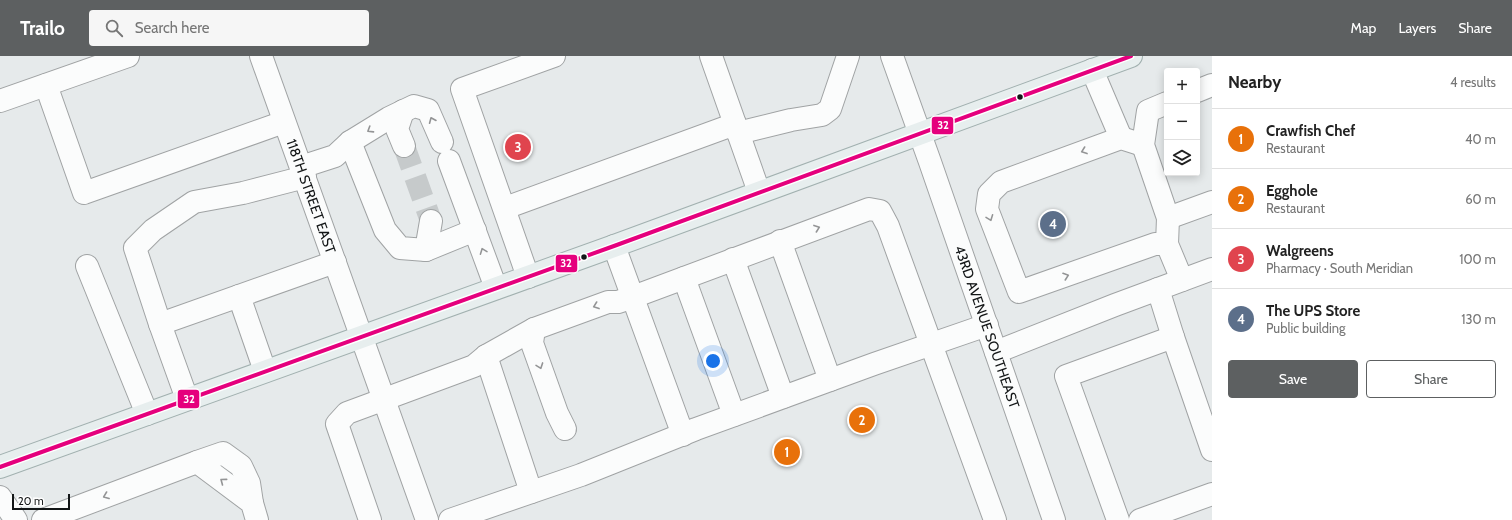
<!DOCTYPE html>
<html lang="en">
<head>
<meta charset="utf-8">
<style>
  body { margin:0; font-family:Cabin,sans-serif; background:#f6f6f6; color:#222 }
  .controls { position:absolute; right:12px; top:12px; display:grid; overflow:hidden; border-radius:4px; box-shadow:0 2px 10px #0003 }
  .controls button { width:36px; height:36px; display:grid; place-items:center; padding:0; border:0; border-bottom:1px solid #e0e0e0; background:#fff; color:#222; font:20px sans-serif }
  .scale { position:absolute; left:12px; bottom:10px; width:58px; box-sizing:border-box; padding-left:4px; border:2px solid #131617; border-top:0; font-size:11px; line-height:14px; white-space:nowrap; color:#131617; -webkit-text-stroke:3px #fff; paint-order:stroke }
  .you { position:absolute; left:713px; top:305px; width:14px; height:14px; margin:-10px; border:3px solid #fff; border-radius:50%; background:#1a73e8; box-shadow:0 0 0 6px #1a73e833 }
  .badge { display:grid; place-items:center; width:26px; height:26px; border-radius:50%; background:#5d6061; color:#fff; font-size:13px; font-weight:700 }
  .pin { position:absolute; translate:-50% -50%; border:2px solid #fff; box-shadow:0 1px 4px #0006 }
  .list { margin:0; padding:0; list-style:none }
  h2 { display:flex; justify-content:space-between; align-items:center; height:52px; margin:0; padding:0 16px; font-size:17px }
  h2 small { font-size:13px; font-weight:400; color:#767676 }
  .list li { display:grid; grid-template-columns:26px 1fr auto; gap:12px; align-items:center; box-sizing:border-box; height:60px; padding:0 16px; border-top:1px solid #e0e0e0 }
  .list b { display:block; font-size:15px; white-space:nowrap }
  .list p { margin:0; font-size:13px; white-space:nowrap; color:#767676 }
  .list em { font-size:13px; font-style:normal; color:#767676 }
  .actions { display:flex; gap:8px; padding:12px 16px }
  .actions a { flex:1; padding:9px 0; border:1px solid #5d6061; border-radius:4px; text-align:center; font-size:14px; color:#5d6061 }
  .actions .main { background:#5d6061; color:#fff }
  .icon { flex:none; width:22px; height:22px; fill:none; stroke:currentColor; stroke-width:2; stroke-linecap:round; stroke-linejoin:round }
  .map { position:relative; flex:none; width:1212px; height:464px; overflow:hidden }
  header { display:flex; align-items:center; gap:24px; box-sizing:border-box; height:56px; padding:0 20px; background:#5d6061; color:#fff }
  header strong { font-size:19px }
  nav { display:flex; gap:22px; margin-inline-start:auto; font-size:14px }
  .search { width:280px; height:36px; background:#f6f6f6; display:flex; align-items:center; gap:10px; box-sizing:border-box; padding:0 14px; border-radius:4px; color:#767676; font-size:15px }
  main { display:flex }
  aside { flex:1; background:#fff }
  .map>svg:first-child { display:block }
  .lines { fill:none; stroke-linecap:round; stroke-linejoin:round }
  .minor-tunnel { stroke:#c6cacb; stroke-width:22; stroke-dasharray:22 11; stroke-linecap:butt }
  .minor-casing { stroke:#a0a3a4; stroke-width:24 }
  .major-casing { stroke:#a2b1b0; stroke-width:24 }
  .minor { stroke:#fbfcfc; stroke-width:22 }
  .major { stroke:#e7eeee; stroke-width:22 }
  .bus-1-casing { stroke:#fff; stroke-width:7 }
  .bus-1 { stroke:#e5007d; stroke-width:4 }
  .oneway { stroke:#939495 }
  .bus-dot { fill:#131617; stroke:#fff; stroke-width:1.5 }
  .labels { text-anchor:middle; stroke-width:3; stroke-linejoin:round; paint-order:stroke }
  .street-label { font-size:14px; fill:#131617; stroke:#fff }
  .line-badge { stroke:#fff; stroke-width:1.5 }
  .badge-label { font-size:11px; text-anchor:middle; font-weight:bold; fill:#fff }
</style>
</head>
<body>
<header>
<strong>Trailo</strong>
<div class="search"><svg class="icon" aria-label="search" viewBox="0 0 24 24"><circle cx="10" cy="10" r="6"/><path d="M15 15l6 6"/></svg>Search here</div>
<nav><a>Map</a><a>Layers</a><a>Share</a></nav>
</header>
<main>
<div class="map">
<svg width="1212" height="464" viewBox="0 0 1212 464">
  <rect width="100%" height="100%" fill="#e6eaeb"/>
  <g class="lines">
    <!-- minor-tunnel -->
    <path class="minor-tunnel" d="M404,90l27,75"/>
    <!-- minor casing -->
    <g class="minor-casing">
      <g id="minor">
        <path id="s1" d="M261,0l166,464"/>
        <path d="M711,0l48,136"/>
        <path id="s2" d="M892,0l38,106 124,358"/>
        <path d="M1092,14l29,68"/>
        <path d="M46,29l38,108 200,-71"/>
        <path d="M1197,35l15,-6"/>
        <path d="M0,45l128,-45"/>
        <path d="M1167,47l-19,8 -5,34 25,73 -1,26 15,36"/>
        <path d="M403,55l-6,18 7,17"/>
        <path d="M738,77l53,-13 31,-5 8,-6 18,-53"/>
        <path d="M350,86l35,88 15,18 26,2 49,-20"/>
        <path d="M1143,89l-22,-7 -120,44 -12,12 -2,15 32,83 136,-48h12"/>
        <path d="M449,105l47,127"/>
        <path d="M301,111l34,-11 15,-14 39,-24 25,-12 14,4 14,32"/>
        <path d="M305,121l-62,16 -49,9 -41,28 -18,18 25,76 175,-62"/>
        <path d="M505,152l230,-84"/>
        <path d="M1168,162l44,-16"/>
        <path d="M780,185l50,139"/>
        <path d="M614,190l69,189"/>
        <path d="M426,194l5,-29"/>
        <path d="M733,203l50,138"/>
        <path d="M87,210l60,148"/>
        <path d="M528,221l-66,-188 92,-33"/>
        <path d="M684,222l50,137"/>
        <path d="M1158,233l15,48"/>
        <path d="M239,240l26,75"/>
        <path d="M160,268l27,75"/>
        <path d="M534,273l-2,14 25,70 8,16"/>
        <path d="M996,296l119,-47 97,-36"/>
        <path d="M486,300l45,136"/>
        <path d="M197,406l26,-9 18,13 8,17 3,20"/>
        <path d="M0,441l16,23"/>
        <path d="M43,464l154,-58 55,41 5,17"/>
        <path d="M370,464l-33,-96 10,-11 127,-47 12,-10 48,-27 74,-27h10l15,-5 236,-88 11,2 8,15 107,294"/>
        <path d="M450,464l131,-45 115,-46 178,-65 113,-39"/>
        <path d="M1118,464l-52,-144 107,-39 39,113"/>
        <path d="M1140,464l72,-26"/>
      </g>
    </g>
    <!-- major casing -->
    <g class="major-casing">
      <path id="major" d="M0,411l614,-221 517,-190"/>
    </g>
    <!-- minor -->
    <use href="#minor" class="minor"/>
    <!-- major -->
    <use href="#major" class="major"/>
    <!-- bus-1 casing -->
    <g class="bus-1-casing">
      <path id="bus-1" d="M0,411l614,-221 517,-190"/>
    </g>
    <!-- bus-1 -->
    <use href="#bus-1" class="bus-1"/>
  </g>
  <!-- one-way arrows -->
  <defs><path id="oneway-chevron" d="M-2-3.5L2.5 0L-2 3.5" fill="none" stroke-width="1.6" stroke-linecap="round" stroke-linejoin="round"/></defs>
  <g class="oneway">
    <use href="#oneway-chevron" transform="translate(432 64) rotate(-113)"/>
    <use href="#oneway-chevron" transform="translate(370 74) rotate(148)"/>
    <use href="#oneway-chevron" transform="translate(1084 95) rotate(160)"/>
    <use href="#oneway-chevron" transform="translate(990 162) rotate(69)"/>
    <use href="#oneway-chevron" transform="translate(817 172) rotate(-20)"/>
    <use href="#oneway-chevron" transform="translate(483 195) rotate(-111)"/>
    <use href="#oneway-chevron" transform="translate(1066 220) rotate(-19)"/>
    <use href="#oneway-chevron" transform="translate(596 250) rotate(160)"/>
    <use href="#oneway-chevron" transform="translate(540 310) rotate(70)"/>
    <use href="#oneway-chevron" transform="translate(223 425) rotate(-143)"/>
    <use href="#oneway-chevron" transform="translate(106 440) rotate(159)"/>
  </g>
  <!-- markers -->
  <g class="bus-dot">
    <circle cx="1020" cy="41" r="3.5"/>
    <circle cx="584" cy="201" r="3.5"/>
  </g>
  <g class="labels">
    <!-- street labels -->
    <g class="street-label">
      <text dy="5" stroke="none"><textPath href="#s1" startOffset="149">118TH STREET EAST</textPath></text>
      <text dy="5" stroke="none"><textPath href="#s2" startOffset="287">43RD AVENUE SOUTHEAST</textPath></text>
    </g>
  </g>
  <g class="line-badge">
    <rect x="931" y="60" width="23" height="19" rx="4" fill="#e5007d"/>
    <rect x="555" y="198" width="23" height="19" rx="4" fill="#e5007d"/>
    <rect x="177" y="333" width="23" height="20" rx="4" fill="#e5007d"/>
  </g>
  <g class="badge-label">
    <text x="943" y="73">32</text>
    <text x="566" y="211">32</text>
    <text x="189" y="347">32</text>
  </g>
</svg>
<div class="controls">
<button>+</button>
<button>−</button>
<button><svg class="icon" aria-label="layers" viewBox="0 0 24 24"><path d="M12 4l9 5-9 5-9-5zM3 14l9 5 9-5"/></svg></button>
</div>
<div class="scale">20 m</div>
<div class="you"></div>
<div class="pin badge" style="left:787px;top:396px;background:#e8710a">1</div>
<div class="pin badge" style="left:862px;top:364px;background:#e8710a">2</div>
<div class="pin badge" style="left:518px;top:91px;background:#e0444e">3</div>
<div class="pin badge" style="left:1053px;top:168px;background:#5c6f8a">4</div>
</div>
<aside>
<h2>Nearby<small>4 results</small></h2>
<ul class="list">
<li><span class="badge" style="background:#e8710a">1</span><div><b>Crawfish Chef</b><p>Restaurant</p></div><em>40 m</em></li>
<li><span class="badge" style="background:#e8710a">2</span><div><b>Egghole</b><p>Restaurant</p></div><em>60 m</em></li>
<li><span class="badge" style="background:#e0444e">3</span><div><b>Walgreens</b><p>Pharmacy · South Meridian</p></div><em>100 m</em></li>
<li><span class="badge" style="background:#5c6f8a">4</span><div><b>The UPS Store</b><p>Public building</p></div><em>130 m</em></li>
</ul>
<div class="actions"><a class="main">Save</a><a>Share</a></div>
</aside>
</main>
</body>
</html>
